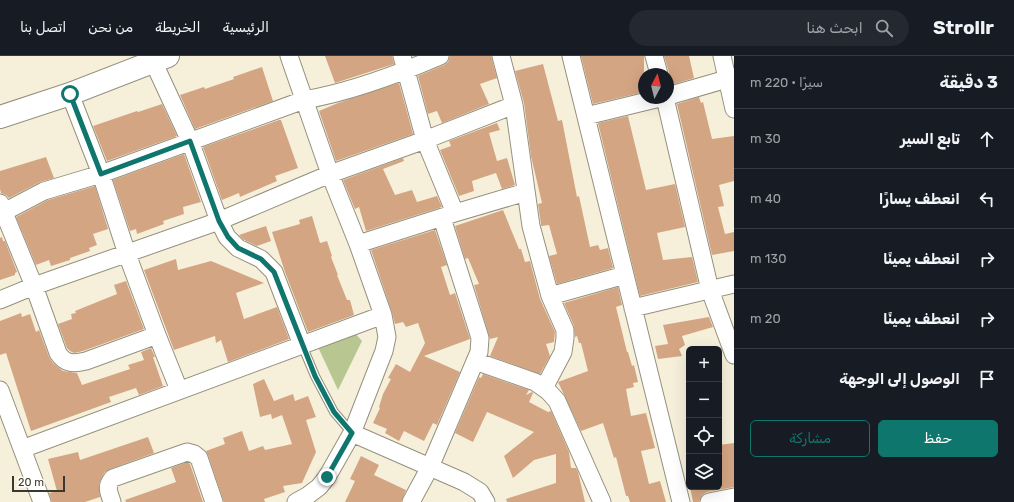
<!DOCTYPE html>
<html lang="ar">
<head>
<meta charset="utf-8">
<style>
  body { margin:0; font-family:Rubik,Vazirmatn,sans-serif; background:#242831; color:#f1f3f6; direction:rtl }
  .controls { position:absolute; right:12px; bottom:12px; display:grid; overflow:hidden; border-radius:6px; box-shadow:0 4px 16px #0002 }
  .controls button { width:36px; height:36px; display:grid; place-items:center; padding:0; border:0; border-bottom:1px solid #363941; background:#171b24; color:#f1f3f6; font:20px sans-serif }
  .compass { position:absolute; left:638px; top:12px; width:36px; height:36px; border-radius:50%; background:#171b24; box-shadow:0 4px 16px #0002; rotate:7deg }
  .scale { position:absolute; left:12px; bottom:10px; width:53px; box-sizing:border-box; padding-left:4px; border:2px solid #3a372f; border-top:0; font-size:11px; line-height:14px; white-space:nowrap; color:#3a372f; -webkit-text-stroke:3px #fefdf9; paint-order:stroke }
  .stop { position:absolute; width:12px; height:12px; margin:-9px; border:3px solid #0f766e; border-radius:50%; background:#fff }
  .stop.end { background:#0f766e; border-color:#fff; box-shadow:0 1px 4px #0008 }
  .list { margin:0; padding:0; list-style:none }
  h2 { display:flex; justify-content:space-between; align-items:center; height:52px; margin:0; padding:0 16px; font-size:17px }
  h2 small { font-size:13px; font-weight:400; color:#9ea1a6 }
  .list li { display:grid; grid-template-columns:26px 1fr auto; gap:12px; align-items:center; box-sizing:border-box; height:60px; padding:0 16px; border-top:1px solid #363941 }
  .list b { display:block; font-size:15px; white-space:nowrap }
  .list em { font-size:13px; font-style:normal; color:#9ea1a6 }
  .actions { display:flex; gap:8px; padding:12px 16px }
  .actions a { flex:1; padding:9px 0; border:1px solid #0f766e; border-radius:6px; text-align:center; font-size:14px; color:#0f766e }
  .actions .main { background:#0f766e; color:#fff }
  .icon { flex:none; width:22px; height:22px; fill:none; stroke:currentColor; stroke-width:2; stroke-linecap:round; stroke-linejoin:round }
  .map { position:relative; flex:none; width:734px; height:446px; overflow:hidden; direction:ltr }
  header { display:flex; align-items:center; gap:24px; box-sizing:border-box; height:56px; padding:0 20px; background:#171b24; border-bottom:1px solid #363941 }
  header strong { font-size:19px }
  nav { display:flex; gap:22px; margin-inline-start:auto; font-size:14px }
  .search { width:280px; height:36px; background:#242831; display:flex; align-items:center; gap:10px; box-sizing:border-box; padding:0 14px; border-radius:22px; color:#9ea1a6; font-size:15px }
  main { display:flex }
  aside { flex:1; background:#171b24 }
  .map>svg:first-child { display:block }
  .forest { fill:#b8c691 }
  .building { fill:#d4a583 }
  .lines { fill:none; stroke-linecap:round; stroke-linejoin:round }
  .lane-casing { stroke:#95907d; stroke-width:10 }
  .street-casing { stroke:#95907d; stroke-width:19 }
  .secondary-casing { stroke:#95907d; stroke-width:24 }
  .lane { stroke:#fff; stroke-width:8 }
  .street { stroke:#fff; stroke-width:17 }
  .secondary { stroke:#fff; stroke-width:22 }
  .route { stroke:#0f766e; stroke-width:5 }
</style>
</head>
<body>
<header>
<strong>Strollr</strong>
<div class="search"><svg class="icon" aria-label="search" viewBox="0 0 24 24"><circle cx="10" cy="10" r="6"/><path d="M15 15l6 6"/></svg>ابحث هنا</div>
<nav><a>الرئيسية</a><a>الخريطة</a><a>من نحن</a><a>اتصل بنا</a></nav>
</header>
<main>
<aside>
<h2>3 دقيقة<small>سيرًا · 220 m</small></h2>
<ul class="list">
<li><svg class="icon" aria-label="ahead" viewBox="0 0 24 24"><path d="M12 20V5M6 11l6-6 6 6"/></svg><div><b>تابع السير</b></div><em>30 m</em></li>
<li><svg class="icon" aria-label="left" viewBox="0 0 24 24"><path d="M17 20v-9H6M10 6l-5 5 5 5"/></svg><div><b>انعطف يسارًا</b></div><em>40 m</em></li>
<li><svg class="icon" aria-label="right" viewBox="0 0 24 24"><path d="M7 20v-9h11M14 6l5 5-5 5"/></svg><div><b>انعطف يمينًا</b></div><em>130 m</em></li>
<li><svg class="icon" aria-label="right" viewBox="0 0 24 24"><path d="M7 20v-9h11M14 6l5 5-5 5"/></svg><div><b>انعطف يمينًا</b></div><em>20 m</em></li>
<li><svg class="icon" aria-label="arrive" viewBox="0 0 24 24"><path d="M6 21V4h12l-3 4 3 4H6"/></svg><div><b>الوصول إلى الوجهة</b></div></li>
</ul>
<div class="actions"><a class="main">حفظ</a><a>مشاركة</a></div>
</aside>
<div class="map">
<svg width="734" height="446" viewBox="0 0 734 446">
  <rect width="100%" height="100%" fill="#f6f0db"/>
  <!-- forest -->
  <path class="forest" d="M353,275l9,10 -24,49 -20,-43z"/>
  <!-- building -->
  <path class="building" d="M325,0h67l2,8 -59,19z
    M450,0h41l6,22 -17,6 9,20 -47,19 -5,-12 -9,3 -10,-38 26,-11 4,-3z
    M581,0h63v36l-51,12z
    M664,0h25l5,22 -26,8 1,-14z
    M543,8l15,57 4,-1 15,77 2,-1 11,51 8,-2 2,5 8,-2 5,20 -56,16 -8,-28 8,-2 -8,-29 -8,1v-2l-3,-20 4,-1 -11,-47 -7,-53 -9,-32z
    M262,11l11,34 -78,28 -15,-34 24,-8 1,2 29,-10 -1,-2z
    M399,27l14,51 -77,27 -17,-50 19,-8z
    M699,41l2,6 2,-1 9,37 22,-3v45l-15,4 5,21 -6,1 7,27 9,-2v19l-22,4 -35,-151z
    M162,48l15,32 -70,25 -14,-35 44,-15 1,1z
    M628,60l18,74 29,-6 10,43 -28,6 6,27 29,-3 6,25 -58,14 -42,-173z
    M279,64h2l17,48 -23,8 2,5 -37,16 -1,-4 -17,7 -19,-53z
    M497,67l3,7 -11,3 8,28 10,-3 8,27 -13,4 -6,-16 -24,8 2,10 -15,5 -19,-46 11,-4 -2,-5z
    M184,98l17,48 -18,5 1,7 -21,7 1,3 -27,10 -1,-5 -6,2 -17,-51z
    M46,101l8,21 -14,4 -31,16 -3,-3 -5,-2 -1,-4v-18z
    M403,102l1,3 -21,8 12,26 17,-5 5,12 20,-6 5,11 -76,24 -7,-24 -4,2 -12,-29z
    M95,130l13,43 -15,5 4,11 -8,3 1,3 -20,7v2l-19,6 -2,-6 -13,5 -20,-48 32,-17z
    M503,154l16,39h2l4,13 5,-1 10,38 15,33 -1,10 -8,2 4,12 -10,18 -50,-18 8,-19 -8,2 -16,-54 5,-1 -11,-26 -3,1 -10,-33z
    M312,160l8,27 7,-2 5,15 -1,1 7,18h-1l10,25h3l4,15 -46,17 -23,-60 -13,-40 28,-8 -1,-4z
    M266,170l5,15 -14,5 -13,-6 -5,-5z
    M435,174l12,35 -6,2 9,28 5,-2 15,46 -46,17 36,16 -23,53 -4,-2 -9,18 -20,-10 -5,10 -14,-8 2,-4 -14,-6 7,-15 -1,-1 4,-13 8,-15 -3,-1 8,-14 14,8 15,-29 -7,-20 -12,4 -3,-5 -8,2 -3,-12 -21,-62z
    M2,181l1,4h2l12,31 -2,1v2l-15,5v-42z
    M176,203l2,11 33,-9 53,22 -28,10 8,26 33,-12 12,32 -61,23 -7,-22 -5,3 -1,-7 -41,14 -30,-80z
    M126,225l18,48 -61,22 -9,2 -4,-2 -3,-3 -9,-24 14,-5 -1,-5 5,-1 -1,-2 42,-17 -3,-9z
    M618,231l4,18 -6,2 11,45h1l4,14 2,-1 4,17 -5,1 1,4 -8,2 5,27 15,-3 9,35 -14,3 8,33 11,-3 6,21h-36l-2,-6h-2l-10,-39 -2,1 -11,-35 -22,8 -23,-49 30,-11 -7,-28h-2l-2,-7 -2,1 -1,-11 -10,-23z
    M21,257l1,4 8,-3 6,18 3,-2 10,27 4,6 10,8 14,2 5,12 48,-16 -2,-4 16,-5 -3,-8 10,-4 4,9h-2l10,29 -24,9 -3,-7 -27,9 2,5 -80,29 -25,-78 -6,2v-34z
    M709,261l4,10 -31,9 3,9 -6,4 3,7 -24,3 -3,-13 13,-2 -5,-19z
    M483,318l46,16 -3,5 6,-3 1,1 -4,9 19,10 3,-1 18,41 2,16h5l2,4 7,30h-78l-1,-3 50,-16v-29l-22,6 -21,18 -9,-22 30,-24 -47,-20 -14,30 -18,-9 24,-56 2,1z
    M264,323l10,22 19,-7 2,7 13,-5 8,21 -10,3 10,32 -14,31 -19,3 2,6 -21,7 1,3h-41l-16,-47 -2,-4 19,-7 -2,-6 19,-7 7,20 14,-5 2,4 27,-6 -10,-29 -10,4 -1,-5 -11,3 -7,-33z
    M148,381l6,16 -44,16 -5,3 -3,5 -3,8 1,12 -15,5h-33l-3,-9 8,-2 -9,-32 30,-7 2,8z
    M734,387v44l-27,5 -5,3 -3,7h-6l-3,-15h29v-42z
    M361,400l18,9 -5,10 32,15 -5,12h-56l10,-21 -5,-2z
    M187,406l3,2 13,38h-77l-1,-2 51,-18 -5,-14z"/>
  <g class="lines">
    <!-- lane casing -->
    <g class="lane-casing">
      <path id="lane" d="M302,289l13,31 19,36 18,21"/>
    </g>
    <!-- street casing -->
    <g class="street-casing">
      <path id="street" d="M289,0l41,118 28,70 25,71 4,22 -3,14 -32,82 -25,44 -8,10 -12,9 -11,6
        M402,0l23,84 30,73
        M501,0l13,49 17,121 19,70 15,34v8l-2,14 -19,36
        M571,0l110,446
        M654,0l5,18
        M722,0l12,53
        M153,5l37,80 29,80 8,16 11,11 23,11 13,13 28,73
        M70,38l31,80 26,80 30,81 22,55
        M668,40l66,-19
        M665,42l45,192 24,65
        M586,60l74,-18
        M0,147l34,83 24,67c7,11 15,11 28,8l71,-26
        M0,158l44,-23 57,-17 203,-74c47,-8 92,-25 136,-44
        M358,188l97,-31 71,-21
        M550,240l75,-21
        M0,244l34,-14 185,-65 111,-47 95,-34 89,-35
        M633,252l101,-24
        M475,305l60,21 13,9 9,10 45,101
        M0,334l42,112
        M352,377l112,49 16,10 6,10
        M22,393l361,-134
        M112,446c-3,-10 -7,-15 1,-24l74,-26 7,2 5,4 15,44
        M411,446l19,-35 49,-115 1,-14 -4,-13 -34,-107
        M709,446l25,-5"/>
    </g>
    <!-- secondary casing -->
    <g class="secondary-casing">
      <path id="secondary" d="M0,61l70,-23 98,-38"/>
    </g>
    <!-- lane -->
    <use href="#lane" class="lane"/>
    <!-- street -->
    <use href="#street" class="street"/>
    <!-- secondary -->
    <use href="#secondary" class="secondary"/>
  </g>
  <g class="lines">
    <!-- route -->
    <path class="route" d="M70,38l31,80 89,-33 29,80 9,16 10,11 23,11 13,13 41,104 19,36 18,21 -25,44"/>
  </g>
</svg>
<div class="controls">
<button>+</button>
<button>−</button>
<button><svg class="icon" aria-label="locate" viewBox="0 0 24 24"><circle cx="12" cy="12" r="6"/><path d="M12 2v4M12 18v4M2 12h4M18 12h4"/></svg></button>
<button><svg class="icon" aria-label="layers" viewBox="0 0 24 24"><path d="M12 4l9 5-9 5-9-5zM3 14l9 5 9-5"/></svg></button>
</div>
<svg class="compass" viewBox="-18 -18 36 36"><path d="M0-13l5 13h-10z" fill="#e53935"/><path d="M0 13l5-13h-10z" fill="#9ea1a6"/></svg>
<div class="scale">20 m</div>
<div class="stop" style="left:70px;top:38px"></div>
<div class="stop end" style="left:327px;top:421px"></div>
</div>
</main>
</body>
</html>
